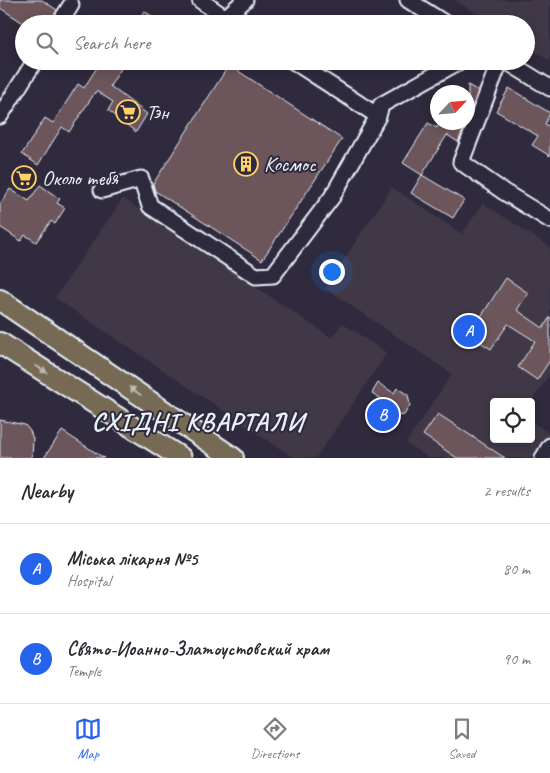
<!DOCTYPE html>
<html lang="en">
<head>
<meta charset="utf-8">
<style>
  body { margin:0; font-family:Caveat,sans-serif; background:#f7f7f7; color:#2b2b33 }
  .controls { position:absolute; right:15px; bottom:15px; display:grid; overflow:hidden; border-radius:5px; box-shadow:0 2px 12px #0003 }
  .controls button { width:45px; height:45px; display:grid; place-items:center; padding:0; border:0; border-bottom:1px solid #e1e1e2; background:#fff; color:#2b2b33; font:25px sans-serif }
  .compass { position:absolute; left:430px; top:85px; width:45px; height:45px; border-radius:50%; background:#fff; box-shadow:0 2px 12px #0003; rotate:64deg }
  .you { position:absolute; left:331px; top:271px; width:18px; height:18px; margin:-12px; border:4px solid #fff; border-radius:50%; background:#1a73e8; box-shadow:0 0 0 8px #1a73e833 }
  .badge { display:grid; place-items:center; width:32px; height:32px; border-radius:50%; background:#2563eb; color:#fff; font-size:16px; font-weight:700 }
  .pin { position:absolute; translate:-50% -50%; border:2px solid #fff; box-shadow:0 1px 5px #0006 }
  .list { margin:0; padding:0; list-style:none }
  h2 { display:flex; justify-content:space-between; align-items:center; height:65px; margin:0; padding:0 20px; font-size:21px }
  h2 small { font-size:16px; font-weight:400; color:#7c7c81 }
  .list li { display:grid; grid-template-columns:32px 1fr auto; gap:15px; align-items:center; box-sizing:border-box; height:90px; padding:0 20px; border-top:1px solid #e1e1e2 }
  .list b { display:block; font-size:19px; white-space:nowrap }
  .list p { margin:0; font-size:16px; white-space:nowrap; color:#7c7c81 }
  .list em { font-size:16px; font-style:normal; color:#7c7c81 }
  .icon { flex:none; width:28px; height:28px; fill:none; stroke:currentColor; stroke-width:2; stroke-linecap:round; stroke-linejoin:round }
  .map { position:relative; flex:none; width:550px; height:458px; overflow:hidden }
  .search { position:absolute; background:#fff; box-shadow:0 2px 12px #0003; left:15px; right:15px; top:15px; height:55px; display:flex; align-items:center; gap:12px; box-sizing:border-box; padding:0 18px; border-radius:28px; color:#7c7c81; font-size:19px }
  .sheet { height:245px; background:#fff }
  nav { display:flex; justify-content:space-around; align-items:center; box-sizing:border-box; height:70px; border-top:1px solid #e1e1e2; background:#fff; font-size:14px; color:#7c7c81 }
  nav a { display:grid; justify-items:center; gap:2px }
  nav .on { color:#2563eb }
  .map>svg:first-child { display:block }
  .built { fill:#413746 }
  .building { fill:#6c565b; stroke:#e8f1f8 }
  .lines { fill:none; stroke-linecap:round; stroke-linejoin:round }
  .minor-casing { stroke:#e8f1f8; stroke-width:19 }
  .major-casing { stroke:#e8f1f8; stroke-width:24 }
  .minor { stroke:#2f2a3d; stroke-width:15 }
  .major { stroke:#766a54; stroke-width:20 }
  .oneway { fill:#babbb6 }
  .labels { text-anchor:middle; stroke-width:4; stroke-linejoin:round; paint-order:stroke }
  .poi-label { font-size:21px; fill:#e8f1f8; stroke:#2f2a3d; text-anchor:start }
  .district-label { font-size:26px; font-weight:bold; letter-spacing:1px; fill:#e8f1f8; stroke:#2f2a3d }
</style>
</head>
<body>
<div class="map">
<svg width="550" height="458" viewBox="0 0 550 458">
  <rect width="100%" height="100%" fill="#2f2a3d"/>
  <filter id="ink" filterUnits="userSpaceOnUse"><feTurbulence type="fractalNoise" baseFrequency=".02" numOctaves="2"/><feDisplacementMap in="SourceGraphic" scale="10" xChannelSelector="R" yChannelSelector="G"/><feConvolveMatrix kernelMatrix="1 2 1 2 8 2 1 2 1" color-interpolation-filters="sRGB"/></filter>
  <g filter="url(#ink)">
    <!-- built -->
    <path class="built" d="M455,0h95v61l-24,-15v-22h-34z
      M392,187l70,47 21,-31 67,44v127l-19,28h-37v37h37v-18l19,13v24h-122l-22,-15 46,-69 -127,-86z
      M123,198l209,140 10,-15 45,30 -71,105h-22l-239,-160z"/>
    <!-- building -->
    <path class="building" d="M0,0h42l15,10 -7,14h-25l-25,-16z
      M144,11l20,13h-28z
      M101,61h25l-16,25 37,28 -11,18 -28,-22 5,-8 -17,-11 -27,41 -7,-5 -24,38 -16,-11 23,-36 8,5 25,-39 6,4z
      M229,65l113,74 -80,121 -107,-69 -2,-7z
      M468,85l10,6 -10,28z
      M509,88l41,25 -5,11 5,3v29l-18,-11 6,-9 -42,-25z
      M440,122h26l-8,20 -11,-7 -25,40 -19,-12 25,-40 9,5z
      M422,175l42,25 -11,18 -42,-25z
      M40,185l20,14 -3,4 8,5 -10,16 -4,-3 -15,21 -11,-7 -4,6 -21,-14v-23l10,-15 19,12z
      M506,278l22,15 -11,17 26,18 7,-11v43l-13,20 -19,-13 17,-26 -27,-17 -17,25 -22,-14z
      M378,383l16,10 3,-5 11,7 2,10 -6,10 -7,1 -13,-7 4,-6 -16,-10z
      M438,414l67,44h-48l-34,-23z
      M0,420l25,5 5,6 3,8 -1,19h-32z
      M62,431l42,27h-60z"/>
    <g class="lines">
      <!-- minor casing -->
      <g class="minor-casing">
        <path id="minor" d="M200,0l34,24
          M408,0l38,24
          M225,18l20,-18
          M59,24l12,-19
          M293,61l85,55 3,-11 79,-44
          M500,61l-39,101 43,30 46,28
          M506,61l44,27
          M0,116l35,-55
          M102,190l39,-11 9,27 106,70 17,-1 59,-78 46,-81
          M543,458l7,-12"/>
      </g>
      <!-- major casing -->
      <g class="major-casing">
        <path id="major" d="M0,300l233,158
          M0,343l181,115"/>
      </g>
      <!-- minor -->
      <use href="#minor" class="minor"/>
      <!-- major -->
      <use href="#major" class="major"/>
    </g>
    <!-- one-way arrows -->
    <defs><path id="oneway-solid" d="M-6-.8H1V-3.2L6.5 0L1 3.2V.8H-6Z" transform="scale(1.25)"/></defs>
    <g class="oneway">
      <use href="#oneway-solid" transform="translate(41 369) rotate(32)"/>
      <use href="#oneway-solid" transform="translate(135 391) rotate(-145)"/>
    </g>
  </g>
  <!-- icons -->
  <defs>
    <g id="supermarket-ring" transform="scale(1.25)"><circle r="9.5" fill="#2f2a3d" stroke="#ffd166" stroke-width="1.5"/><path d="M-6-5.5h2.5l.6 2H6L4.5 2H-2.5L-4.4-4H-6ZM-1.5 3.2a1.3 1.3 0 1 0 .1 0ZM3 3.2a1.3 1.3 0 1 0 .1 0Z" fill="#ffd166"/></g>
    <g id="building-ring" transform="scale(1.25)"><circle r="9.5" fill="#2f2a3d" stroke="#ffd166" stroke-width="1.5"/><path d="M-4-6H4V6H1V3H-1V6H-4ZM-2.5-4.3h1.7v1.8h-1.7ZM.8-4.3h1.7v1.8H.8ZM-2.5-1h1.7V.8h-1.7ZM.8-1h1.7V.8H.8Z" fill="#ffd166"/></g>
  </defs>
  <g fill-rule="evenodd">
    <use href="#supermarket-ring" x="128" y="112"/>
    <use href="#building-ring" x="246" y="164"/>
    <use href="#supermarket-ring" x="24" y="178"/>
  </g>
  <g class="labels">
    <!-- poi labels -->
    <g class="poi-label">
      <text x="146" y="119">Тэн</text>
      <text x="264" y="171">Космос</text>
      <text x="42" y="185">Около тебя</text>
    </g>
    <!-- district labels -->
    <g class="district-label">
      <text x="198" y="430">СХІДНІ КВАРТАЛИ</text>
    </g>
  </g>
</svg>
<div class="controls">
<button><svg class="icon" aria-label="locate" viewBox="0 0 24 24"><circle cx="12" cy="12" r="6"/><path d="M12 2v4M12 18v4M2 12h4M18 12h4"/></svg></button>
</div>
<svg class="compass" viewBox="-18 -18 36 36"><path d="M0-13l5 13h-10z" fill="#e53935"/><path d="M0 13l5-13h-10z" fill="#7c7c81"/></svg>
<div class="you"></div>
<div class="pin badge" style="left:469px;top:331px">A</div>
<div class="pin badge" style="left:383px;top:415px">B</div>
<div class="search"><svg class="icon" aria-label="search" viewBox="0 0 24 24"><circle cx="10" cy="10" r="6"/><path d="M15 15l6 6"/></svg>Search here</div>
</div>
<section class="sheet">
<h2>Nearby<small>2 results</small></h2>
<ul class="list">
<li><span class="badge">A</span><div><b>Міська лікарня №5</b><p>Hospital</p></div><em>80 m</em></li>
<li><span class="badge">B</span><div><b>Свято-Иоанно-Златоустовский храм</b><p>Temple</p></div><em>90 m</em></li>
</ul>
</section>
<nav>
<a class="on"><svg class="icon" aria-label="map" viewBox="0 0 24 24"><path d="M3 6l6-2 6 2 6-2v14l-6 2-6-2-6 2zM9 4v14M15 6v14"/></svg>Map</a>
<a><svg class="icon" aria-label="directions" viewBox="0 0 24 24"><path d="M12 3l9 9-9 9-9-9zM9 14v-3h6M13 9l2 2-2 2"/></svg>Directions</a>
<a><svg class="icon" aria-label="saved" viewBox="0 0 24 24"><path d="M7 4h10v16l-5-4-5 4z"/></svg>Saved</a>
</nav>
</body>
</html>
